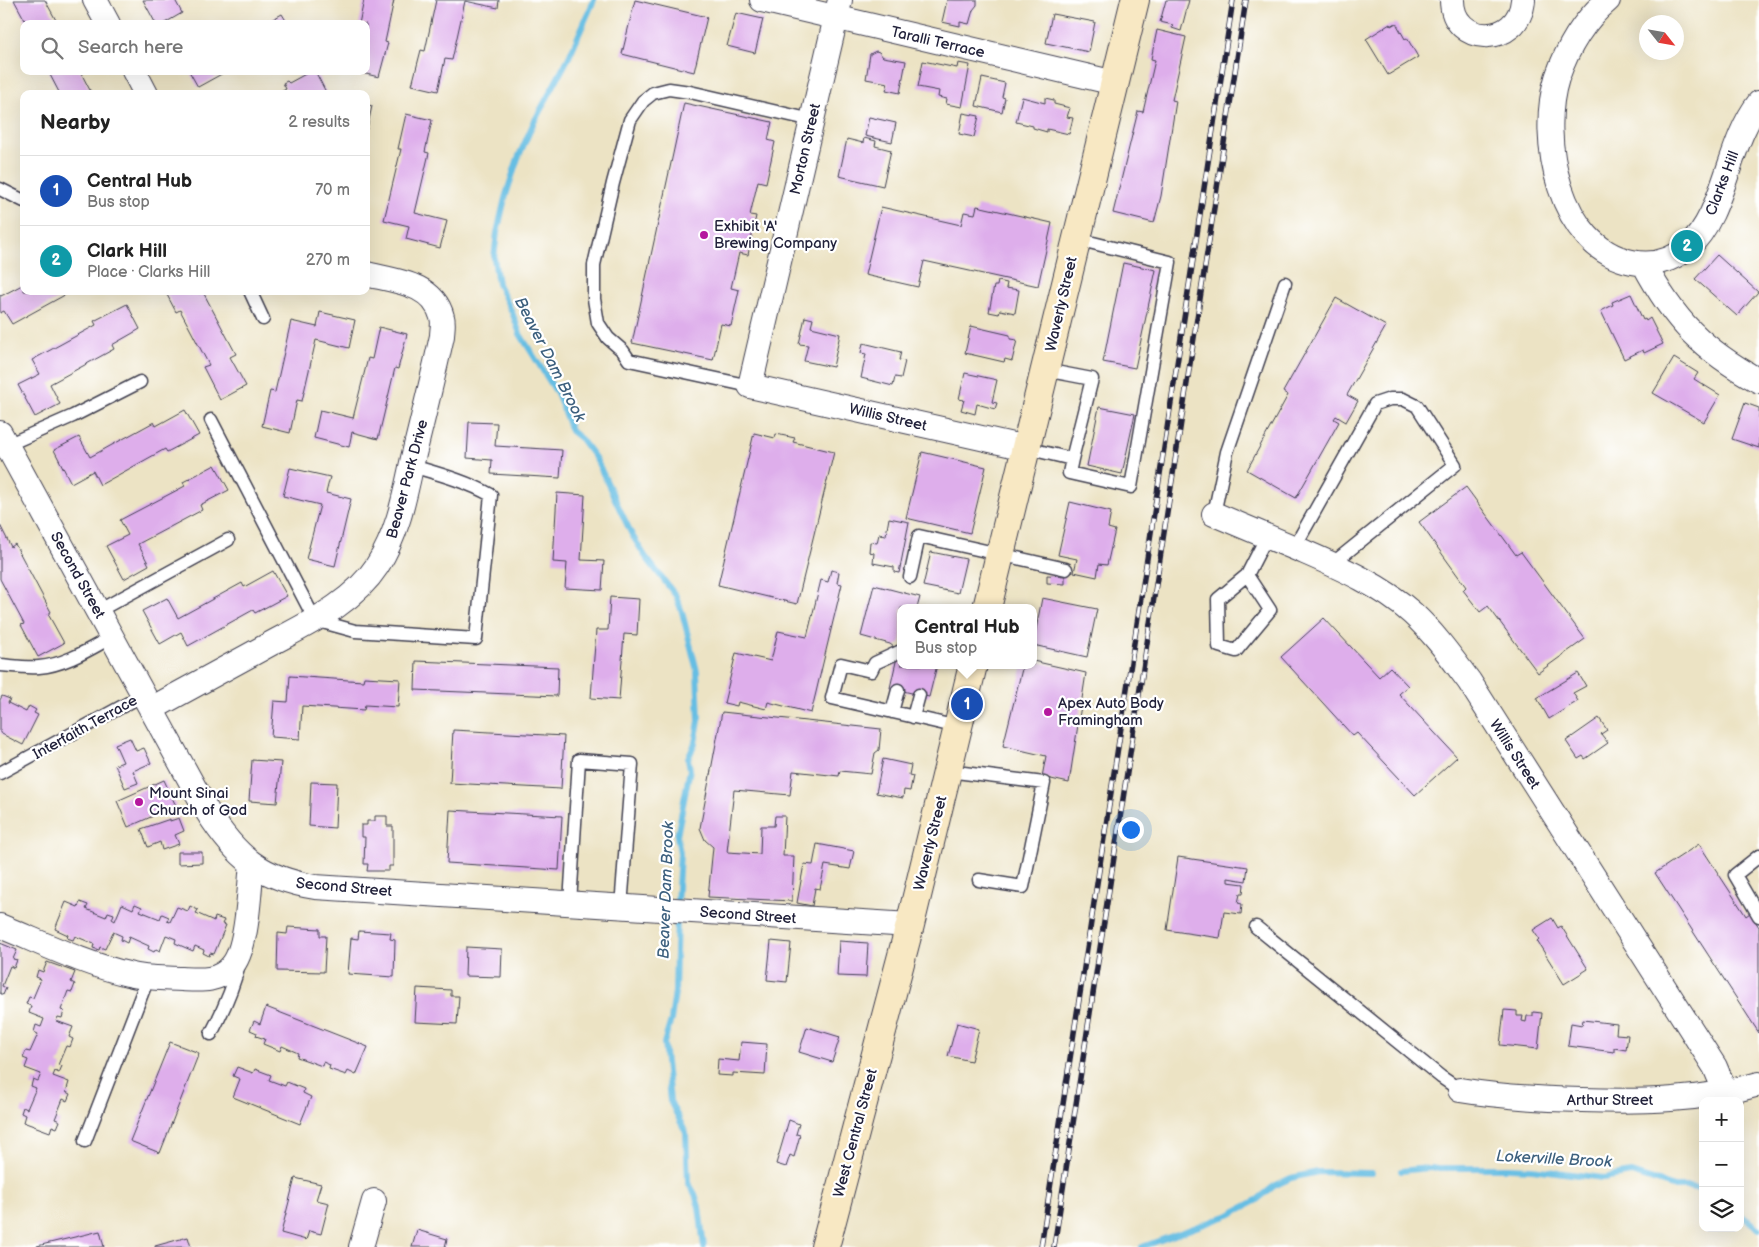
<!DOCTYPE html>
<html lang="en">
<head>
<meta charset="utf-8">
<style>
  body { margin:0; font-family:"Balsamiq Sans",sans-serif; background:#f6f6f6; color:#222 }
  .controls { position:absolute; right:15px; bottom:15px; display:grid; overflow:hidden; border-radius:10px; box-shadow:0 5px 20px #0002 }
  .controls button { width:45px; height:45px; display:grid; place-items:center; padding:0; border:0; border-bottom:1px solid #e0e0e0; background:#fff; color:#222; font:25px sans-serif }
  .compass { position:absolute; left:1639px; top:15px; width:45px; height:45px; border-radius:50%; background:#fff; box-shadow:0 5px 20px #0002; rotate:121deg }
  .you { position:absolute; left:1130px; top:829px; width:18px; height:18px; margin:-12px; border:4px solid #fff; border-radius:50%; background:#1a73e8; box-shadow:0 0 0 8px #1a73e833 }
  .badge { display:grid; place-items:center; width:32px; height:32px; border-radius:50%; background:#b5179e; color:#fff; font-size:16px; font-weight:700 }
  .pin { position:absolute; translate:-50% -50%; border:2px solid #fff; box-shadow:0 1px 5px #0006 }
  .popup { position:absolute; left:897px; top:604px; width:140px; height:65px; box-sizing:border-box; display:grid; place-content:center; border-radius:10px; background:#fff; filter:drop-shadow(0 1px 4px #0005); font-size:16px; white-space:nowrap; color:#767676 }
  .popup b { font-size:19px; color:#222 }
  .popup::after { content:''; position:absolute; left:50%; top:100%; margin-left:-10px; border:10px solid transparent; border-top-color:#fff }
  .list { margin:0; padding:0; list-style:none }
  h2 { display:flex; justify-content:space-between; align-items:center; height:65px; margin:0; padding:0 20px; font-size:21px }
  h2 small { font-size:16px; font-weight:400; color:#767676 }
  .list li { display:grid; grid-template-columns:32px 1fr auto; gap:15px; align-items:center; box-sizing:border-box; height:70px; padding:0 20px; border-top:1px solid #e0e0e0 }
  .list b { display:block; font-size:19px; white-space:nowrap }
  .list p { margin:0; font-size:16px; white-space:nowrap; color:#767676 }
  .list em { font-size:16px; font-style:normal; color:#767676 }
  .icon { flex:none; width:28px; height:28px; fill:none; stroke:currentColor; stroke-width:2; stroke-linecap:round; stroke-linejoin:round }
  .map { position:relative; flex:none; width:1759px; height:1247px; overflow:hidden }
  .search { position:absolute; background:#fff; box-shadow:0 5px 20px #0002; left:20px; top:20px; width:350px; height:55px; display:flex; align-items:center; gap:12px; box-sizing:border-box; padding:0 18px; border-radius:10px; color:#767676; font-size:19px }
  .panel { position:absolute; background:#fff; box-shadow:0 5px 20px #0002; left:20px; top:90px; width:350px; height:205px; border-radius:10px }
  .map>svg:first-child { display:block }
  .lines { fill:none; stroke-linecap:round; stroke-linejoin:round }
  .stream { stroke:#66bee3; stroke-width:6 }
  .building { fill:#deaeeb }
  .lane-casing { stroke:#403f50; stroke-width:15 }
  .street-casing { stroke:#403f50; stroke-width:26 }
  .secondary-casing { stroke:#403f50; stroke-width:30 }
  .lane { stroke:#fff; stroke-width:12 }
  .street { stroke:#fff; stroke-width:24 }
  .secondary { stroke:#f8e8c3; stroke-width:28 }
  .rail-casing { stroke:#22223b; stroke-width:5.5 }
  .rail { stroke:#fff; stroke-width:4; stroke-dasharray:11; stroke-linecap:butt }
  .poi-dot { fill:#b5179e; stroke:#fff; stroke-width:2 }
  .labels { text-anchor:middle; stroke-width:4.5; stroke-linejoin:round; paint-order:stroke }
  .street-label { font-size:15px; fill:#22223b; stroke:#fff }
  .poi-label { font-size:15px; fill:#22223b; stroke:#fff; text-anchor:start }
  .water-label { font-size:16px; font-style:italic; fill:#3d607e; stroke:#fff }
</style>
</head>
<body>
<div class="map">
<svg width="1759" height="1247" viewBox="0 0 1759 1247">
  <rect width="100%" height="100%" fill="#fff"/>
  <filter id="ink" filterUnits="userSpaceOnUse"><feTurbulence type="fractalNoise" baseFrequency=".02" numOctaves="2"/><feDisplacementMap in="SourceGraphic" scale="10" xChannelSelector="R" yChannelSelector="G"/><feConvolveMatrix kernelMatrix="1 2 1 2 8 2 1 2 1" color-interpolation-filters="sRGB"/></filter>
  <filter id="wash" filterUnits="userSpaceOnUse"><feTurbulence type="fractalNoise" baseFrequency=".0096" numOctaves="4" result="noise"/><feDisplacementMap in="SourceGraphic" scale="20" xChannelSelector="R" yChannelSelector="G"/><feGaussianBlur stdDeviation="1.12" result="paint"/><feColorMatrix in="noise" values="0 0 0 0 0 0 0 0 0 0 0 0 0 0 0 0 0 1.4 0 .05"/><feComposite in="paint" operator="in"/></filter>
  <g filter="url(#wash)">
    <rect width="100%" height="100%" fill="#ece3c4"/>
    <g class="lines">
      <!-- stream -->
      <path class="stream" d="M594,0l-25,57 -36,67 -15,34 -13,40 -8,35 -3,25 4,26 14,28 8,22 38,61 13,36 10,8 15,20 36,76 13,21 31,40 6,16 15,59 2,50 -4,22 -7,16 2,10 -13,67 3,17 -3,52
        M677,915l-2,77 -4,28 -7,23 6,58 16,32 2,49 7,12 4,13 5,40
        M1401,1171l26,-3h82l23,1 71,9 28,-5 44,14h15l13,3
        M1740,1214l19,15
        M1142,1247l87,-32 28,-15 17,-14 17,-8 27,-6 54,1"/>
    </g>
    <g id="blocks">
      <!-- building -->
      <path class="building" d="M14,0h31l13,24h-31z
        M143,0h32l7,13 -19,11h-7z
        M364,0h30l-9,42 3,1 -9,34 -22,-5 9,-1v-47h-7z
        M436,0h63l-1,8 -33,-7 -13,59 -7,-1 -7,32 -26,-6 9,-35 4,1z
        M635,0l72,17 -13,55 -72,-18z
        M947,0h30v5l-4,5 -4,14 -9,-2v4l-18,-4z
        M1166,0h23l-8,31 -9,-3 1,-3 -13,-3z
        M736,13l27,6 -8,34 -28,-7z
        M282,14l6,10h-24z
        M1052,14l43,8 -6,30 -43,-9z
        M1396,23l9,16 2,-1 11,19 -30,18 -22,-36 24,-15 1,2z
        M1157,30l29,7 -14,63 4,1 -15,95 -7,27 -41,-10 25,-102 5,1 12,-52 -4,-1z
        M876,51l3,1 4,5 23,4 -6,32 -14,-3 2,-7 -22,-4 4,-25z
        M923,61l34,7 1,-5 12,2 -8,42 -16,-3 1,-5 -9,-2 1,-6 -21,-4z
        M48,71h32l12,23h-32z
        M189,71h38l-29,16z
        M311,71h4l12,23h-50l9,-5 -3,-6 4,-2 2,2z
        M982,78l23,5 -3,14 3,1 -3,14 -26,-6z
        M1022,97l23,6v-5l9,2v4l16,4 -3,9 6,1 -4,16 -22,-5v3l-14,-4v-2l-17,-4z
        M684,103l88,19 -4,18 7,2 -9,41 -8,-2 -8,34 6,1 -8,39 -9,-2 -8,35 8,2 -8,36 -10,-2 -8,36 -81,-17z
        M366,104l6,2 -5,23h-1z
        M963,113l16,3 -5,21 -15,-3z
        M406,114l26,6 -7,32 4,1 -14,60 32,8 -7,27 -34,-9 3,-13 -25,-6 17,-71h-3z
        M869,117l27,6 -4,19 -27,-6z
        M864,138l12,3 -1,5 16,4 -8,36 -44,-10 8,-37 16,4z
        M977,206l75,17 -14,63 -114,-25 -6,26 -53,-12 16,-68 80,18 3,-13 11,2z
        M1717,255l41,37 -21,24 -42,-37z
        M1123,263l33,7 -21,98 -32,-6z
        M998,281l9,2 -1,5 13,2 -4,23 -15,-3 -1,4 -10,-2 5,-26h3z
        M24,284v7h48l-60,33 -8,-13 -4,2v-19l1,2z
        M165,291h33l1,3 4,-2 33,62 -6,3 16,29 -26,14 -17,-33 6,-2 -29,-55 -4,2z
        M1631,294l12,26 2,-1 1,2 4,-3 13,26 -19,9 -1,-3 -19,9 -23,-48 12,-6 -1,-3z
        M1336,298l50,28 -39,69 11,6 -12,21 -10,-6 -2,3 5,3 -43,76 -49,-28 41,-75 -5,-3z
        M127,304l13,25 -28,16 2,4 -64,35 10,20 -25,13 -17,-32 22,-11 -8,-14 64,-35 -2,-4z
        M320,312l35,8 -6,28 -33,-8 -14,61 -5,-1 -7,33 -28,-7 8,-35 5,1 16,-71 26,6z
        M805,317l8,2 -2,8 29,7 -7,33 -29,-6 4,-16 -9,-1z
        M971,326l39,9v4l7,1 -5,21 -7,-2 -1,3 -39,-9z
        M379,327l28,7 -9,35 -3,-1 -17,71 -26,-7 -3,15 -35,-9 6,-28 33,8 15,-60 4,1z
        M863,343l38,9 -2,8 6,1 -4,17 -6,-1 -2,9 -32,-8 5,-24 -5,-1z
        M1674,358l24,15 -4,6 26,16 -16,27 -51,-29z
        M965,373l32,7 -5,22 5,1 -2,6 -18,-5 -2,10 -14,-4 3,-10 -5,-1z
        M1745,403l14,5v40l-27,-9z
        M1099,407l36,7 -13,60 -35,-8z
        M185,410l14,25 -32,17 -2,-3 -65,36 -7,-14 -22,12 -17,-33 25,-13 11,20 64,-35 2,4z
        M469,422l28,1 -2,23 67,4 -2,28 -69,-4 1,-14 -25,-2z
        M754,433l21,5 1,-4 19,4 -2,4 41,10 -37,152 -79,-19z
        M922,452l64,15 -16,66 -64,-15z
        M215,465l14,25 -29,15 2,5 -64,34 11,21 -25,14 -18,-33 22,-11 -8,-15 65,-34 -2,-4z
        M290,468l40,9 -4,16 25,6 -16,67 -29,-7 14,-54 -37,-9z
        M1466,487l50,68 5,-3 64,87 -47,34 -50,-67 -8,6 -17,-22 3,-3 -47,-65z
        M557,493l28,2 -4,65 23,1 -2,29 -37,-2 2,-25 -14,-1z
        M1070,502l41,10 -3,16 7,2 -8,35 -8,-1 -2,13 -23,-5 3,-13 -19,-4z
        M889,518l20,4 -10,51 -5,-1v-5l-21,-4 1,-10 -5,-1 1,-10 7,1 2,-9 7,1z
        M0,525l11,22 4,-3 36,68 -3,2 16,29 -26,14 -17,-32 3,-1 -24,-45z
        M931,552l35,7 -8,34 -35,-7z
        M831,570l8,2 -2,11 5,1 -31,129 -43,-11 -2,7 -28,-7 -1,4 -13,-3 12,-50 35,8 7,-30 29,6 14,-57 7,2z
        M273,571l14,25 -32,17 -2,-3 -65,36 -7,-14 -21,12 -18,-33 25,-13 11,20 64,-35 2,4z
        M1047,575l18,1v8l-18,-1z
        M874,585l46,12 -3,11h-16v35l-7,4 -4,-3 -29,-8z
        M610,597l29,2 -2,36 -13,-1 -5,66 -28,-2 5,-68h12z
        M1042,598l55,11 -10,48 -54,-12z
        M1324,618l55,59 11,-10 18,19 -9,8 58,63 -42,38 -58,-62 -4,3 -72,-79z
        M898,653l3,1v11h36l-8,32 -39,-9z
        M416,661l142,6 -1,29 -142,-6z
        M1033,661l53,12 -17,110 -27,-6 4,-21 -43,-10 20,-81h10z
        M1578,673l8,13 -13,7 5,8 -29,18 -12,-21z
        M290,676l73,5 1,-4 36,2 -2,28 -33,-2 -1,5 -62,-4 -2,33 -29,-2 3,-36 14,1z
        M2,696l8,3 -2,4 18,9 3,-6 7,4 -2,3 4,2 -15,30 -23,-12v-33z
        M722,712l159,17 -2,21 -4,3 -4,21 -31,-3 -1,5 -46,-5 -3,24 -56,-5 -7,62 33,2 1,-28h13l1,-10h10l-2,40h11l-2,45 -84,-4 5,-50 -8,-7 -5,-12z
        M1599,718l8,12 -6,4 7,9 -23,16 -2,-3 -5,3 -12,-18z
        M453,730l111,6 -3,53 -111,-6z
        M130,738l6,13 8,-3 7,15 -18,8 5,12 -13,5 -10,-23 8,-3 -8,-18z
        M883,759l28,6 -2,10 4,1 -3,15 -6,-1 -1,8 -27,-5z
        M252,760l29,2 -4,41 -28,-2z
        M164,780l12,26 -48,21 -11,-26z
        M311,782l26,1 -2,45 -26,-2z
        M450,810l112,6 -3,54 -112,-7z
        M375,816h12v10h6v40h-4v5h-22l1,-7h-4l1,-27h-4v-12h6v-4h8z
        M179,818l5,13 -9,4 4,9 -17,6 -2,-8 -12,5 -7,-18 29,-10v2z
        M817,844l37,7 -4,18 -25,-4 -5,24 -5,-1 -3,18 -15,-3 7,-39 9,1z
        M1699,844l47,72 4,-3 9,14v106l-104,-160z
        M178,852h24v11l-24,1z
        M1178,857l70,10 -2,14 -18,-3v4l16,2 -1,10h-3l-2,9 4,1 -1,10 -17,-2 -4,26 -53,-8z
        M66,902l12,5 2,-5 8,3 -2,4 20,8 2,-5 6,2 -2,5 3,2 7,-17 11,5 2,-5 7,3 -2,4 20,8 2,-5 7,3 -2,4 3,1 7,-15 11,4 2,-5 8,4 -2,3 18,8 1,-4 9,3 -2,4 4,1 -12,29 -4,-1 -1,3 -6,-3 1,-3 -9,-4 -2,5 -18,-8 1,-4 -10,-4 -6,16 -4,-2 -2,3 -6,-3 1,-3 -20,-9 -2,6 -6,-3 1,-4 -9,-4 -8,17 -5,-2 -1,3 -6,-2 1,-4 -19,-8 -2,4 -6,-2 1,-3 -13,-6z
        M1552,918l6,10 3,-2 27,43 -24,15 -27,-43 2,-2 -6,-9z
        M288,927l32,2v7h6l-2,36 -47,-1 1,-38 9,1z
        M359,931l32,2 -1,6 5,1 -1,37 -46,-3 3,-36 7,1z
        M771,941l20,2 -4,39 -20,-2z
        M839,941l29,2 -2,34 -29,-1z
        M0,943l17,7 -4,9 4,1 -3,8 -4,-2 -8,20 4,2 -3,7 -3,-2z
        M466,947l36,2 -1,28 -36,-1z
        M47,962l28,10 -4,10 4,2 -3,8 -4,-1 -7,19 3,1 -2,7 -4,-1 -2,4 17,6 -4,10 4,2 -3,8 -4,-1 -8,19 4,1 -3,7 -4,-2 -2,5 16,6 -3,10 4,2 -3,7 -4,-2 -8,20 5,2 -3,7 -5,-2 -2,6 -27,-10 2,-7 -4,-2 2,-6 4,2 9,-21 -5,-2 2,-7 5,2 3,-7 -16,-6 3,-8 -5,-2 3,-7 4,1 8,-18 -4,-2 2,-7 5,2 3,-8 -15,-6 2,-7 -5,-2 3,-7 4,1 8,-19 -5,-2 2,-7 5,2z
        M417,988l34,2v6h8l-2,28 -42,-2z
        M266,1007l102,40 -12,28 -8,-4 -2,4 -17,-6 1,-4 -7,-3 -1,4 -25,-9 1,-4 -16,-7 -2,5 -17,-7 2,-5 -9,-3 1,-3 -7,-3 4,-9 6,3z
        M1504,1010l13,1v5h6l-1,5 4,1 1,-6h6v-4l9,1 -4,36 -38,-4z
        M1583,1020l34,4 -1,10 12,1 -2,15 -12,-2v4l-46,-6 3,-23 11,2z
        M957,1023l22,6 -8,32 -23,-5z
        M807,1027l33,10 -8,25 -33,-10z
        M170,1042l29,11 -39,100 -30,-12z
        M741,1042l26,2 -2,31 -32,-2v3l-16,-1 1,-16 21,2z
        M237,1067l16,6 2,-4 16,6 -2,5 16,6 2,-4 17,7 -1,4 8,4 -11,27 -67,-27 7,-18 -7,-3z
        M789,1120l10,4 -3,10 4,1 -6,22 -4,-2 -4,12 -10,-3z
        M295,1178l26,6 -5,16 13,3 -8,31 -12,-3 -3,9 -25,-7z
        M417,1230l30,9 -2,8h-33z
        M100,1231l4,16h-67v-1z
        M188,1237l3,10h-36v-1z"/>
    </g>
  </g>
  <g filter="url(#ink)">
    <use href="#blocks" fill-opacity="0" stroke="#403f50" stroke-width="1"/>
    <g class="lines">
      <!-- lane casing -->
      <g class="lane-casing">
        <path id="lane" d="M0,189l24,12
          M250,291l13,28
          M1045,370l47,9 -20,80
          M750,386l-121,-26 -6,-9 -15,-13 -10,-15 -4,-24v-34l19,-82 17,-63 13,-19 10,-8 16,-4 21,3 122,28
          M211,420l104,200 40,11 121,8 15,-144c-25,-14 -52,-21 -79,-29
          M7,445l66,-29 67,-34
          M1026,448l46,11 -3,14 62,14 39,-225 -93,-23
          M1214,514l13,-62 58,-169
          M1294,548l81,-144 15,-5h13l14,7 38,59 -123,99
          M1247,575l23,35 -34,41 -17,-5 -1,-47 29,-24 20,-39
          M910,577l9,-41 147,33
          M98,611l130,-71
          M901,651l-26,12 -4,8 -30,-7 -9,34 126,29
          M0,665c13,1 26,3 39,2 26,-2 51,-18 73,-30
          M892,712l6,-22
          M913,717l6,-22
          M948,771l96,12 -21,104 -44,-7
          M0,773l143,-78
          M1759,856l-24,19 24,41
          M570,903l9,-143 53,4 -11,143
          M1256,927l185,150 19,13
          M211,1034c12,-23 22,-45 28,-70
          M85,1141l63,-163"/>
      </g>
      <!-- street casing -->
      <g class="street-casing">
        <path id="street" d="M95,0l13,24
          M762,0l353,83
          M840,0l-90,386 276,62
          M1452,0c0,46 67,48 71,0
          M1608,0c-24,20 -41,49 -51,78 -19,60 2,170 75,184 20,4 40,-1 56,-15 37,-32 39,-103 71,-144
          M134,71l12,23
          M1644,264c30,57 59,86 115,117
          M0,433l207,378c29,46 54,67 108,76l595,38
          M1214,514c29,12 59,25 88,37 39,17 79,34 110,62 22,20 39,44 57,68l246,386 5,12 3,13
          M151,709c37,-20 74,-40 110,-60 41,-23 90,-43 116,-83 21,-32 28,-71 36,-108 10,-40 20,-81 29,-122 0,-6 2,-13 0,-19 -9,-34 -47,-36 -76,-43
          M0,926c42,17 84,38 128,48 18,5 36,4 54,5 18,1 36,3 49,-12 17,-17 18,-78 21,-103
          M1460,1090c41,7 81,9 122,10 59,2 119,1 177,-16
          M361,1247l13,-46"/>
      </g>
      <!-- secondary casing -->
      <g class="secondary-casing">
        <path id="secondary" d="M987,608l148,-608
          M825,1247l85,-322 63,-260"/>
      </g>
      <!-- lane -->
      <use href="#lane" class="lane"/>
      <!-- street -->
      <use href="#street" class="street"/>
      <!-- secondary -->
      <use href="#secondary" class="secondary"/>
      <!-- rail casing -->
      <g class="rail-casing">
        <path id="rail" d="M1041,1247l192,-1247
          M1054,1247l192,-1247"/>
      </g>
      <!-- rail -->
      <use href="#rail" class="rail"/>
    </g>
  </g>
  <!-- markers -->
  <g class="poi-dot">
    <circle cx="704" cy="235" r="5"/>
    <circle cx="1048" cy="712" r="5"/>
    <circle cx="139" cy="802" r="5"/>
  </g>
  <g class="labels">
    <!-- street labels -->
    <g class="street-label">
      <text transform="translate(938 42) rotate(13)" y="5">Taralli Terrace</text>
      <text transform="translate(805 149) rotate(-77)" y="5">Morton Street</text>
      <text transform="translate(1722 183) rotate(-69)" y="5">Clarks Hill</text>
      <text transform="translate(1061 304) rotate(-77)" y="5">Waverly Street</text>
      <text transform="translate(888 417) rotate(13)" y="5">Willis Street</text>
      <text transform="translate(407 479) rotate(-75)" y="5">Beaver Park Drive</text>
      <text transform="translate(78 575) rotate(61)" y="5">Second Street</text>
      <text transform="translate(85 727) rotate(-29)" y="5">Interfaith Terrace</text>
      <text transform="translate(1515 754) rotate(57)" y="5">Willis Street</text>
      <text transform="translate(930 843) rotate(-76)" y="5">Waverly Street</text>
      <text transform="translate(344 887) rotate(5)" y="5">Second Street</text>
      <text transform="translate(748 915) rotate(4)" y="5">Second Street</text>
      <text x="1610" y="1105">Arthur Street</text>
      <text transform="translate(855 1133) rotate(-75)" y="5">West Central Street</text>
    </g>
    <!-- poi labels -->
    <g class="poi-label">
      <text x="714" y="231">Exhibit 'A'<tspan x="714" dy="17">Brewing Company</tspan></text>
      <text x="1058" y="708">Apex Auto Body<tspan x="1058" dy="17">Framingham</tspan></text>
      <text x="149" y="798">Mount Sinai<tspan x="149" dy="17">Church of God</tspan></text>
    </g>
    <!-- water labels -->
    <g class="water-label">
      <text transform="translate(551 359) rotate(63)" y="6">Beaver Dam Brook</text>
      <text transform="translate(665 890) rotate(-88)" y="6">Beaver Dam Brook</text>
      <text transform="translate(1554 1158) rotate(3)" y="6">Lokerville Brook</text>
    </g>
  </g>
</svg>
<div class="controls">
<button>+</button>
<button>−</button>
<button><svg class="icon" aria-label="layers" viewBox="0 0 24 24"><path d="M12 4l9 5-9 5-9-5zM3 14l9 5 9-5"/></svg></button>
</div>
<svg class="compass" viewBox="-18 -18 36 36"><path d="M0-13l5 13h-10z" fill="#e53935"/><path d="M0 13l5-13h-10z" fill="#767676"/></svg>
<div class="you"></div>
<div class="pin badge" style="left:967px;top:704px;background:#1a4fb4">1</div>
<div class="popup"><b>Central Hub</b>Bus stop</div>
<div class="pin badge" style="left:1687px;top:246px;background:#0f9aa8">2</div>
<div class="search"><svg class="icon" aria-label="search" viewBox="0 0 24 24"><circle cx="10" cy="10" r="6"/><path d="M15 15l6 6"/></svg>Search here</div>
<section class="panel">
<h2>Nearby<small>2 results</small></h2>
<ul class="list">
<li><span class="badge" style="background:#1a4fb4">1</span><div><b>Central Hub</b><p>Bus stop</p></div><em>70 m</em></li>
<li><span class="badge" style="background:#0f9aa8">2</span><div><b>Clark Hill</b><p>Place · Clarks Hill</p></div><em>270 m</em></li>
</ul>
</section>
</div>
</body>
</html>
